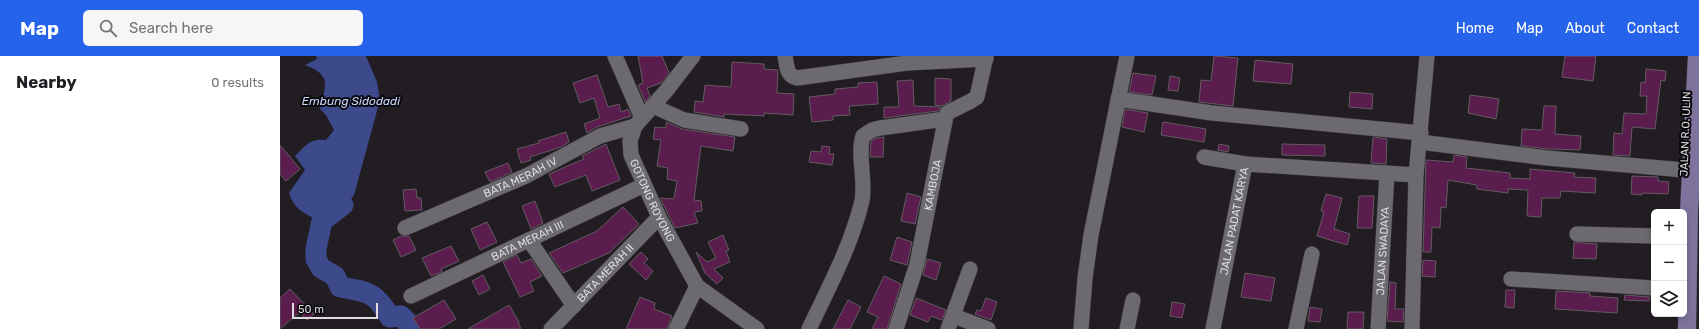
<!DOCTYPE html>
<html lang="en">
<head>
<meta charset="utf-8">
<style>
  body { margin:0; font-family:Rubik,sans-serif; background:#f6f6f6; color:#202124 }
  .controls { position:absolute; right:12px; bottom:12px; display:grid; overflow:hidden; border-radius:6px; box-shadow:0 2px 6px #0003 }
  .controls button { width:36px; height:36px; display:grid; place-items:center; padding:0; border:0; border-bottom:1px solid #e0e0e0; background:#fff; color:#202124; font:20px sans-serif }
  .scale { position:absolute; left:12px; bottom:10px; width:86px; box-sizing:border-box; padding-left:4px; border:2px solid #dedce0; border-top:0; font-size:11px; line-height:14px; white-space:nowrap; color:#dedce0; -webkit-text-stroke:3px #09080a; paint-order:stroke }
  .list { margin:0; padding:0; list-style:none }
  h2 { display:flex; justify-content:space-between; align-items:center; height:52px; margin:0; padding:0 16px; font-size:17px }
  h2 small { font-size:13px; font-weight:400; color:#757577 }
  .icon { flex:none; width:22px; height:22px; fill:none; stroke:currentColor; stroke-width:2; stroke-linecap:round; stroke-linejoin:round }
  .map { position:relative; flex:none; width:1419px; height:273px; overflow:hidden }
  header { display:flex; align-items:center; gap:24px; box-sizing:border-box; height:56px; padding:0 20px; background:#2563eb; color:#fff }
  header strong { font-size:19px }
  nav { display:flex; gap:22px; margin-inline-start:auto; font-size:14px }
  .search { width:280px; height:36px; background:#f6f6f6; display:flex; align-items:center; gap:10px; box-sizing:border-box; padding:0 14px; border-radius:6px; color:#757577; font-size:15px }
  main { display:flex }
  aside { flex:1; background:#fff }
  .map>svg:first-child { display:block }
  .water { fill:#3c498b }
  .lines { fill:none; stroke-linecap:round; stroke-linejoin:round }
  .river { stroke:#3c498b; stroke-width:21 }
  .building { fill:#5a1d4e; stroke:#635b61 }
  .minor-casing { stroke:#3d3a3f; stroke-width:16 }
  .major-casing { stroke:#3d3a3f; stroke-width:19 }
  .minor { stroke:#6d6970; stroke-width:15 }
  .major { stroke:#7e739d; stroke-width:18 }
  .labels { text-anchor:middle; stroke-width:4; stroke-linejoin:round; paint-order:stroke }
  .street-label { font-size:11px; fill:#dedce0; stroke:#09080a }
  .water-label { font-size:12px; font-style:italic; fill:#c9d4fb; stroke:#09080a }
</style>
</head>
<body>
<header>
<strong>Map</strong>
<div class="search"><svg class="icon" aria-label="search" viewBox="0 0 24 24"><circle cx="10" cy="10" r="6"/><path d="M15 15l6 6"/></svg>Search here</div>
<nav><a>Home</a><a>Map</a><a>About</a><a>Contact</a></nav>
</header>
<main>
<aside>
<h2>Nearby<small>0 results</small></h2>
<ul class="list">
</ul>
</aside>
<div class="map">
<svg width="1419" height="273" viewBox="0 0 1419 273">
  <rect width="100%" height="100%" fill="#211d23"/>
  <!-- water -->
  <path class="water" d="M36,0h50l11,26 3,18 -26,95 -13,17 -14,13c-17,-10 -32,-12 -38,-32l16,-23 -10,-14c11,-11 15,-18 31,-16l8,-10 -8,-15 -6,-6c6,-24 12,-34 -15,-44l12,-6z"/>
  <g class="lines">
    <!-- river -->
    <path class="river" d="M63,149l-21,16 -6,28v10l5,9 14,8 5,11c28,5 34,4 50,30l11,-1 6,6 2,7"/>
  </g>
  <!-- building -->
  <path class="building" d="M358,0h24l7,17 -8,10 -14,5 3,8 -5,6 -7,-17 5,-2z
    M934,0l24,2 -5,48 -34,-4 2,-22 10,1z
    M1285,0h31l-3,25 -31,-4z
    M975,4l38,4 -2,20 -38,-3z
    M452,6l32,2v5l14,1 -1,23 17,1 -1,21 -29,-2v3l-40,-2v3l-30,-5 1,-11 8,1 2,-17 26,2z
    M1366,13l20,2 -1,10 -4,-1 -6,49 -23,-2 -2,29 -17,-1 1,-22 8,1 2,-21 22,1 1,-18h-7l1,-14 4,1z
    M853,17l23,3 -4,19 -23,-3z
    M317,19l11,32 11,-3 2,8 7,-3 3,7 -34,11 -10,6 -3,-9 16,-6 -6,-20 -14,5 -7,-20z
    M890,20l10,2 -2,13 -10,-1z
    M655,22l16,1v22l-9,5 -7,-1z
    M633,24l1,26 27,1 -3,4 -54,7v-11h15l-2,-26z
    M597,26l1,22 -29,2 1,9 -17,1v4l-21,2 -3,-25 26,-3v-5l23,-2v-4z
    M1070,36l23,2 -1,15 -23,-2z
    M1190,39l29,4 -3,20 -28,-6z
    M1264,50h12l-1,28 26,2 -1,14 -32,-1 -27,-3 1,-17 20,1z
    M845,53l23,4 -4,19 -22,-5z
    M386,66l16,7 53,8 -2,14 -32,-5 -7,54 7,1 1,10 -8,1 4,11 -23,5 -15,-30 14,1 3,-18 -10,-2 1,-11 -11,-2 4,-26 -8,-1 2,-12 11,1z
    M883,66l43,7 -2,13 -43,-7z
    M286,76l3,10 -8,5 -31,10 1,3 -10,3 -4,-14 22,-6 -1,-2z
    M604,81l-1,20h-13l1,-16 5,-3z
    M1093,81l14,2 -1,25 -15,-1z
    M326,88l14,36 -28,11 -6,-16 -31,12 -6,-13 35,-15 -2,-3z
    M939,88l10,2 -1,6 -10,-2z
    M1002,88l43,1v11l-43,-1z
    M0,89l20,24 -14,12 -6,-7z
    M542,90l8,1 -1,7h5l-2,11 -23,-3 2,-11 10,1z
    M1174,99l13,2 -1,11 44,5v5l20,1v-10l45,4 -1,4 22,1 -1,15 -34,-2 -1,7h-18l-1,19 -14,-1 1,-26 -20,-1v4l-31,-4v-4l-29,-5 -2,28 -5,-1 -1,21 -8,-1 -1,25h-8l3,-92 27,2z
    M228,107l4,9 -22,10 -5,-10z
    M1352,120l26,1v4l11,1 -1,12 -26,-1v2l-11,-1z
    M136,133l1,9h4l1,12 -17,1 -2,-21z
    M627,137l14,4 -6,27 -14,-3z
    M1046,138l16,4 -8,31 16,5 -3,11 -30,-9 7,-24 -3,-1z
    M1079,140h15l-2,32h-15z
    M255,145l8,22 -12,6 -9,-23z
    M343,151l16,17 -28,27v1l-48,21 -14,-20 48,-22z
    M207,166l10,20 -17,8 -9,-21z
    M443,179l6,15 -3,1 4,11 -16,7 9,9 -6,6 -12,-11 -9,-21 11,10 9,-4 -8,-16z
    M121,180h8l7,14 -15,7 -8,-17z
    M617,181l15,5 -5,23 -17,-5z
    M1294,186l23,2 -1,15 -23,-1z
    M171,190l8,15 -18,8 1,3 -11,4 -9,-18z
    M361,196l7,7 -4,4 9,8 -7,9 -17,-16z
    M237,199l4,8 10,-4 11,17 -12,6 4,9 -14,6 -17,-35z
    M647,203l14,4 -5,17 -13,-5z
    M1143,204l13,1 -1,16 -13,-1z
    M965,217l30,5 -4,23 -30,-4z
    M203,219l7,14 -11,6 -7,-14z
    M604,220l17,8 -14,45h-15l6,-12 -11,-5z
    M1110,226l6,1 -1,26h9l-1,13 -16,-1z
    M10,233l24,25 -7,6 -7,-8 -20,17v-31z
    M1226,234h9l-1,18 -9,-1z
    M1276,235l34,2v3l28,2 -1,15 -62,-4z
    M1345,239l25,2 -1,4 -25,-1z
    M360,241l15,6 -1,6 18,7 -5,13h-41z
    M636,242l30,12 -4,10 -11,-4 -3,6 -18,-7z
    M706,242l11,4 -6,18 -16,-6 2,-4 4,1z
    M164,244l12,19 -17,10h-19l-7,-11z
    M568,244l13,7 -11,22h-17z
    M892,246l13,2 -3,14 -12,-2z
    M229,249l10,17h-1l3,7h-53z
    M1030,251l12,2 -2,13 -12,-1z
    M1068,256h16l-1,17h-16z"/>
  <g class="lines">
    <!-- minor casing -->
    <g class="minor-casing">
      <g id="minor">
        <path d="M335,0l27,62"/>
        <path id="s1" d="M413,0l-27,35 -31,35 -5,15 1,14 28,62 38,69 60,43"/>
        <path d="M505,0c2,9 1,20 12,22l110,-15 79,-4"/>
        <path d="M838,43l94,14 209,20"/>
        <path d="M373,50l31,14 57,9"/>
        <path d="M1140,86l127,16 137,12"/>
        <path d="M924,101l41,7"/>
        <path id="s2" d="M125,172l121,-52 74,-40 35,-10"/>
        <path d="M1297,178l77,2"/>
        <path d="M249,184l45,66"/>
        <path d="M1231,223l143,9"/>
        <path id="s3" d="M131,240l233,-111"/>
        <path d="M674,260l34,13"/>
        <path id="s4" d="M271,273l108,-112"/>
        <path d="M396,273l21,-43"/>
        <path d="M529,273c20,-42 42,-83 53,-128 4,-21 -5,-47 1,-65l9,-6 8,-2 65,-9"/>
        <path id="s5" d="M616,273l21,-65 29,-148 1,-3 24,-12 6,-4 9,-41"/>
        <path d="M668,273l22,-60"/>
        <path d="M801,273l4,-51 6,-43 36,-179"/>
        <path d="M847,273l6,-29"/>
        <path id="s6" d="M933,273l32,-165 171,11"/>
        <path d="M1016,273l16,-75"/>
        <path id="s7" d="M1098,273l9,-156"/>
        <path d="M1132,273l4,-154 11,-119"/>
      </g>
    </g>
    <!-- major casing -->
    <g class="major-casing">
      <path id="major" d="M1407,273l2,-117 8,-156"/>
    </g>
    <!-- minor -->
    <use href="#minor" class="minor"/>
    <!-- major -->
    <use href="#major" class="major"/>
  </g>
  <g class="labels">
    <!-- street labels -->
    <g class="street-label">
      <text transform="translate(1405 78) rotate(-88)" y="4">JALAN R.O. ULIN</text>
      <text dy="4" stroke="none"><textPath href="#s2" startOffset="126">BATA MERAH IV</textPath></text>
      <text dy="4" stroke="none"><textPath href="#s5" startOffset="149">KAMBOJA</textPath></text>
      <text dy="4" stroke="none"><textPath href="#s1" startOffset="171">GOTONG ROYONG</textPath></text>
      <text dy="4" stroke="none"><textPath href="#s6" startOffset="110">JALAN PADAT KARYA</textPath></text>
      <text dy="4" stroke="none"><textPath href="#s3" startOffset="129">BATA MERAH III</textPath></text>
      <text dy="4" stroke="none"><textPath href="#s7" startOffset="78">JALAN SWADAYA</textPath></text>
      <text dy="4" stroke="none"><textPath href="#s4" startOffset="78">BATA MERAH II</textPath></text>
    </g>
    <!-- water labels -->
    <g class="water-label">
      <text x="71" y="49">Embung Sidodadi</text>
    </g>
  </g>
</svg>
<div class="controls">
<button>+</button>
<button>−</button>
<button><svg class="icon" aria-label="layers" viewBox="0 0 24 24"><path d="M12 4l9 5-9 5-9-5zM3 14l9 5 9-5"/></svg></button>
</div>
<div class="scale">50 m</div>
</div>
</main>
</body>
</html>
